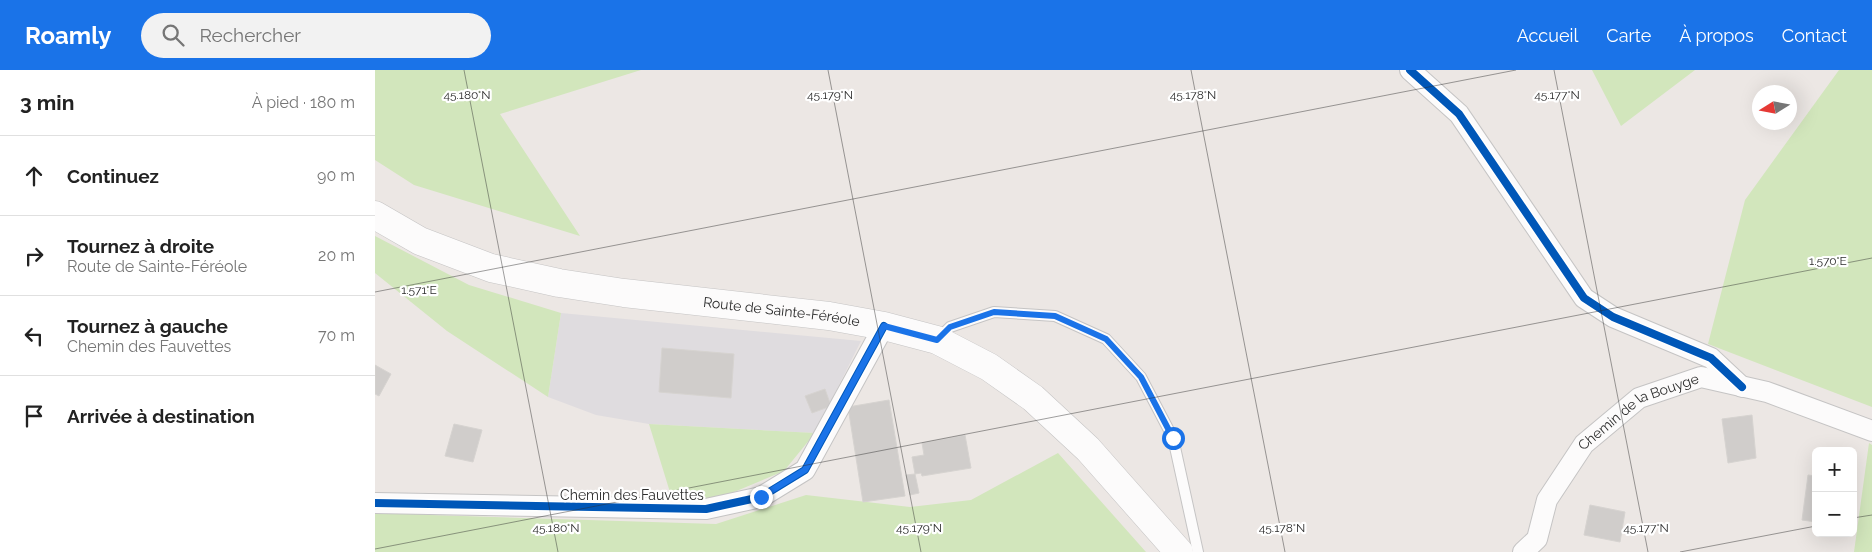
<!DOCTYPE html>
<html lang="fr">
<head>
<meta charset="utf-8">
<style>
  body { margin:0; font-family:Raleway,sans-serif; background:#f2f2f2; color:#222 }
  .controls { position:absolute; right:15px; bottom:15px; display:grid; overflow:hidden; border-radius:8px; box-shadow:0 5px 20px #0002 }
  .controls button { width:45px; height:45px; display:grid; place-items:center; padding:0; border:0; border-bottom:1px solid #e0e0e0; background:#fff; color:#222; font:25px sans-serif }
  .compass { position:absolute; left:1377px; top:15px; width:45px; height:45px; border-radius:50%; background:#fff; box-shadow:0 5px 20px #0002; rotate:259deg }
  .stop { position:absolute; width:15px; height:15px; margin:-11px; border:4px solid #1a73e8; border-radius:50%; background:#fff }
  .stop.end { background:#1a73e8; border-color:#fff; box-shadow:0 1px 5px #0008 }
  .list { margin:0; padding:0; list-style:none }
  h2 { display:flex; justify-content:space-between; align-items:center; height:65px; margin:0; padding:0 20px; font-size:21px }
  h2 small { font-size:16px; font-weight:400; color:#767676 }
  .list li { display:grid; grid-template-columns:32px 1fr auto; gap:15px; align-items:center; box-sizing:border-box; height:80px; padding:0 20px; border-top:1px solid #e0e0e0 }
  .list b { display:block; font-size:19px; white-space:nowrap }
  .list p { margin:0; font-size:16px; white-space:nowrap; color:#767676 }
  .list em { font-size:16px; font-style:normal; color:#767676 }
  .icon { flex:none; width:28px; height:28px; fill:none; stroke:currentColor; stroke-width:2; stroke-linecap:round; stroke-linejoin:round }
  .map { position:relative; flex:none; width:1497px; height:482px; overflow:hidden }
  header { display:flex; align-items:center; gap:30px; box-sizing:border-box; height:70px; padding:0 25px; background:#1a73e8; color:#fff }
  header strong { font-size:24px }
  nav { display:flex; gap:28px; margin-inline-start:auto; font-size:18px }
  .search { width:350px; height:45px; background:#f2f2f2; display:flex; align-items:center; gap:12px; box-sizing:border-box; padding:0 18px; border-radius:28px; color:#767676; font-size:19px }
  main { display:flex }
  aside { flex:1; background:#fff }
  .map>svg:first-child { display:block }
  .industrial { fill:#dfdcdf }
  .green { fill:#d2e6bc }
  .building { fill:#d0cdcb; stroke:#d6d3d0 }
  .lines { fill:none; stroke-linecap:round; stroke-linejoin:round }
  .service-casing { stroke:#c5c4c4; stroke-width:12 }
  .minor-casing { stroke:#c5c4c4; stroke-width:22 }
  .secondary-casing { stroke:#c5c4c4; stroke-width:29 }
  .service { stroke:#fcfbfb; stroke-width:10 }
  .minor { stroke:#fcfbfb; stroke-width:20 }
  .secondary { stroke:#fcfbfb; stroke-width:28 }
  .cycleway-casing { stroke:#fff; stroke-width:11 }
  .cycleway { stroke:#0057b8; stroke-width:8 }
  .route { stroke:#1a73e8; stroke-width:6 }
  .ticks { fill:none; stroke:#2d2d2d; stroke-width:1; stroke-opacity:0.45 }
  .labels { text-anchor:middle; stroke-width:4.5; stroke-linejoin:round; paint-order:stroke }
  .street-label { font-size:14px; fill:#2d2d2d; stroke:#fff }
  .ticks-label { font-size:12px; text-anchor:middle; fill:#2d2d2d; stroke:#fff; stroke-width:4.5; stroke-linejoin:round; paint-order:stroke }
</style>
</head>
<body>
<header>
<strong>Roamly</strong>
<div class="search"><svg class="icon" aria-label="search" viewBox="0 0 24 24"><circle cx="10" cy="10" r="6"/><path d="M15 15l6 6"/></svg>Rechercher</div>
<nav><a>Accueil</a><a>Carte</a><a>À propos</a><a>Contact</a></nav>
</header>
<main>
<aside>
<h2>3 min<small>À pied · 180 m</small></h2>
<ul class="list">
<li><svg class="icon" aria-label="ahead" viewBox="0 0 24 24"><path d="M12 20V5M6 11l6-6 6 6"/></svg><div><b>Continuez</b></div><em>90 m</em></li>
<li><svg class="icon" aria-label="right" viewBox="0 0 24 24"><path d="M7 20v-9h11M14 6l5 5-5 5"/></svg><div><b>Tournez à droite</b><p>Route de Sainte-Féréole</p></div><em>20 m</em></li>
<li><svg class="icon" aria-label="left" viewBox="0 0 24 24"><path d="M17 20v-9H6M10 6l-5 5 5 5"/></svg><div><b>Tournez à gauche</b><p>Chemin des Fauvettes</p></div><em>70 m</em></li>
<li><svg class="icon" aria-label="arrive" viewBox="0 0 24 24"><path d="M6 21V4h12l-3 4 3 4H6"/></svg><div><b>Arrivée à destination</b></div></li>
</ul>
</aside>
<div class="map">
<svg width="1497" height="482" viewBox="0 0 1497 482">
  <rect width="100%" height="100%" fill="#ece7e4"/>
  <!-- industrial -->
  <path class="industrial" d="M186,243l300,28 -46,92 -166,-9 -53,-9 -48,-18z"/>
  <!-- green -->
  <path class="green" d="M0,0h266l-141,44 80,122 -166,-51 -39,-25z
    M1217,0h103l-74,56z
    M1464,0h33v337l-164,-63 37,-144z
    M0,166l94,49 92,28 -13,84 -101,-66 -72,-58z
    M274,354l166,9 -31,38 -69,29 -42,2z
    M1494,373l3,2v107h-18z
    M683,383l88,99h-771v-44l55,7 286,9 90,-29 104,12 61,-7z"/>
  <!-- building -->
  <path class="building" d="M287,278l72,6 -3,44 -72,-6z
    M0,295l16,9 -12,22 -4,-2z
    M450,319l6,17 -19,7 -7,-17z
    M514,330l16,96 -42,6 -15,-95z
    M1377,345l4,43 -28,5 -6,-44z
    M79,354l28,6 -9,32 -28,-6z
    M590,365l6,33 -49,8 -1,-3 -6,1 -3,-17 12,-2 -2,-12z
    M540,404l4,19 -9,2 -4,-20z
    M1433,405l8,1v46l-14,-2z
    M1215,435l35,7 -5,30 -36,-7z"/>
  <g class="lines">
    <!-- service casing -->
    <g class="service-casing">
      <path id="service" d="M564,268l11,-11 44,-15 61,4 51,23 35,38 32,61 25,114"/>
    </g>
    <!-- minor casing -->
    <g class="minor-casing">
      <g id="minor">
        <path d="M1035,0l49,44 125,184 29,19 98,41 31,29"/>
        <path d="M0,433l331,6 55,-12 44,-27 79,-144"/>
        <path id="s1" d="M1148,482l14,-13 10,-39 37,-56 55,-46 62,-21 66,15 105,39"/>
      </g>
    </g>
    <!-- secondary casing -->
    <g class="secondary-casing">
      <g id="secondary">
        <path id="s2" d="M0,145l45,26 71,27 68,15 65,10 205,23 55,10 53,14 52,27 44,31 55,51 91,103"/>
      </g>
    </g>
    <!-- service -->
    <use href="#service" class="service"/>
    <!-- minor -->
    <use href="#minor" class="minor"/>
    <!-- secondary -->
    <use href="#secondary" class="secondary"/>
    <!-- cycleway casing -->
    <g class="cycleway-casing">
      <path id="cycleway" d="M1035,0l49,44 125,184 29,19 98,41 31,29
        M0,433l331,6 55,-12 44,-27 79,-144"/>
    </g>
    <!-- cycleway -->
    <use href="#cycleway" class="cycleway"/>
  </g>
  <g class="lines">
    <!-- route -->
    <path class="route" d="M386,427l44,-27 79,-144 53,14 13,-13 44,-15 61,4 51,23 35,38 32,61"/>
  </g>
  <!-- ticks -->
  <path class="ticks" d="M89,0l94,482M453,0l93,482M816,0l94,482M1179,0l94,482M0,222l1141,-222M1478,448l19,-3M0,479l1497,-291M1305,482l136,-26"/>
  <g class="labels">
    <!-- street labels -->
    <g class="street-label">
      <text dy="5" stroke="none"><textPath href="#s2" startOffset="422">Route de Sainte-Féréole</textPath></text>
      <text dy="5" stroke="none"><textPath href="#s1" startOffset="191">Chemin de la Bouyge</textPath></text>
      <text x="257" y="430">Chemin des Fauvettes</text>
    </g>
  </g>
  <g class="ticks-label">
    <text x="92" y="29">45.180°N</text>
    <text x="455" y="29">45.179°N</text>
    <text x="818" y="29">45.178°N</text>
    <text x="1182" y="29">45.177°N</text>
    <text x="1453" y="195">1.570°E</text>
    <text x="44" y="224">1.571°E</text>
    <text x="181" y="462">45.180°N</text>
    <text x="544" y="462">45.179°N</text>
    <text x="907" y="462">45.178°N</text>
    <text x="1271" y="462">45.177°N</text>
  </g>
</svg>
<div class="controls">
<button>+</button>
<button>−</button>
</div>
<svg class="compass" viewBox="-18 -18 36 36"><path d="M0-13l5 13h-10z" fill="#e53935"/><path d="M0 13l5-13h-10z" fill="#767676"/></svg>
<div class="stop" style="left:798px;top:368px"></div>
<div class="stop end" style="left:386px;top:427px"></div>
</div>
</main>
</body>
</html>
